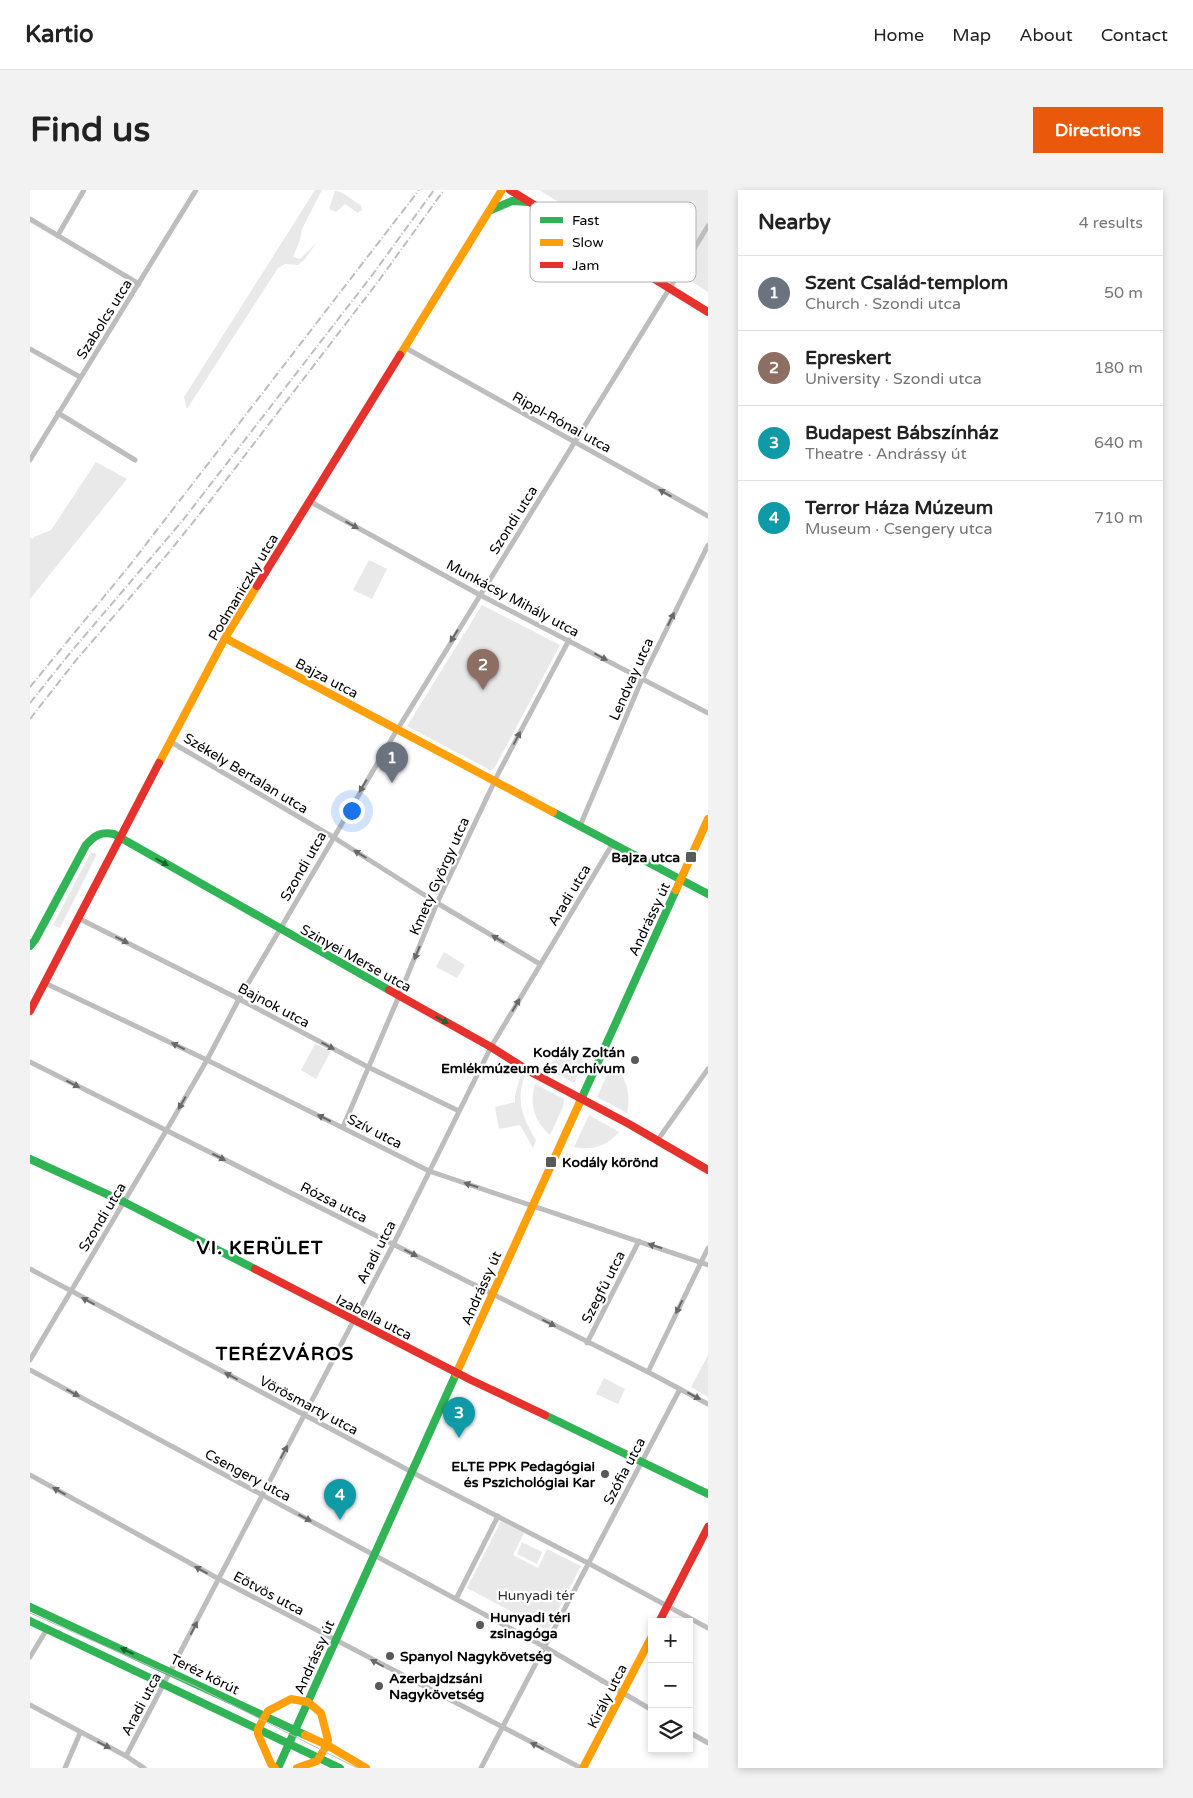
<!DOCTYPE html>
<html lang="en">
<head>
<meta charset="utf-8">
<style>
  body { margin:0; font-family:"Varela Round",sans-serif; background:#f2f2f2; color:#222 }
  .controls { position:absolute; right:15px; bottom:15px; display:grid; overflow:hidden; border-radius:0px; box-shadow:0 2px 8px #0003 }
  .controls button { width:45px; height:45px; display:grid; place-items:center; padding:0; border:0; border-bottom:1px solid #e0e0e0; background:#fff; color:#222; font:25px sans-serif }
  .you { position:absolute; left:321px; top:620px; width:18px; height:18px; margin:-12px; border:4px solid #fff; border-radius:50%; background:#1a73e8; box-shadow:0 0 0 8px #1a73e833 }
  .badge { display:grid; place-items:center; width:32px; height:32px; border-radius:50%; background:#ea580c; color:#fff; font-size:16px; font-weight:700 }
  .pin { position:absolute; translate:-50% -41px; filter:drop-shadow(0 1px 2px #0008) }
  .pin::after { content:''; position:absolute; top:26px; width:18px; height:15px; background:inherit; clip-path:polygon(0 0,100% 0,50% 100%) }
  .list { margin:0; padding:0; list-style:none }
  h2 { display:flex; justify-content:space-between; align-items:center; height:65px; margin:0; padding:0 20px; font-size:21px }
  h2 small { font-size:16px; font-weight:400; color:#767676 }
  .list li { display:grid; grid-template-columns:32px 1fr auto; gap:15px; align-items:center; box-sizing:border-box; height:75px; padding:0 20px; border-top:1px solid #e0e0e0 }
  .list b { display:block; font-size:19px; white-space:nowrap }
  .list p { margin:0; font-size:16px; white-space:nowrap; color:#767676 }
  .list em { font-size:16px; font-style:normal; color:#767676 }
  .icon { flex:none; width:28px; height:28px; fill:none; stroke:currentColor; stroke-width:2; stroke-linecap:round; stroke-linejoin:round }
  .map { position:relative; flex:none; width:678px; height:1578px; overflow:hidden; border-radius:0px }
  header { display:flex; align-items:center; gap:30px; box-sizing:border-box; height:70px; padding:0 25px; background:#fff; border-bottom:1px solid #e0e0e0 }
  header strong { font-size:24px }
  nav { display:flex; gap:28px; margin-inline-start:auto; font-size:18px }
  .intro { display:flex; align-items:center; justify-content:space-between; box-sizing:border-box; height:120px; padding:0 30px }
  h1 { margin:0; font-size:35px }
  .button { padding:12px 22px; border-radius:0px; background:#ea580c; color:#fff; font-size:18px; font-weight:700 }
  main { display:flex; gap:30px; padding:0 30px }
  aside { flex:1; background:#fff; border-radius:0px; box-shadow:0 2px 8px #0003 }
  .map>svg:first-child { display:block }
  .green { fill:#e9e9e9 }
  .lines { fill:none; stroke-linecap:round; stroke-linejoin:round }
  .street { stroke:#bdbdbd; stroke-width:5 }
  .fast { stroke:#30b455; stroke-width:8 }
  .slow { stroke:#ff9f0a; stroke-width:8 }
  .jam { stroke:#e5322d; stroke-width:8 }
  .tram { stroke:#bdbdbd; stroke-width:1 }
  .rail { stroke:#bdbdbd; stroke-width:2; stroke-dasharray:8 2.5 1 2.5; stroke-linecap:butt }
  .oneway { fill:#686868 }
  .oneway2 { fill:#1a632f }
  .poi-dot { fill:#595959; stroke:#fff; stroke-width:2 }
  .labels { text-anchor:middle; stroke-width:4.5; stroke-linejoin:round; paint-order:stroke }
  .street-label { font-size:14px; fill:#000; stroke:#fff }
  .poi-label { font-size:14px; font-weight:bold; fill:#000; stroke:#fff; text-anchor:start }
  .park-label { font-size:14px; fill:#2e2e2e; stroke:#fff }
  .district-label { font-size:19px; font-weight:bold; letter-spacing:1px; fill:#000; stroke:#fff }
  .key { fill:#fff; stroke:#b2b2b2; stroke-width:1 }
  .key-label { font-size:14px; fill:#000 }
</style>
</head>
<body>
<header>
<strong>Kartio</strong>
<nav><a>Home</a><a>Map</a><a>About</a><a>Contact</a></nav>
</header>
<div class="intro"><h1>Find us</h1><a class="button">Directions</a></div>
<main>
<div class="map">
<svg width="678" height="1578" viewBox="0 0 678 1578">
  <rect width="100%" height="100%" fill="#fff"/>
  <!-- green -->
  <path class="green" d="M285,0h7l-20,39 -2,11 -7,17 7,2 17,-17 -12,17 -7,6 -13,-1 -7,4 -91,141 -3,-12z
    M509,0h169v102l-46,-30 -5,1z
    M305,1c10,0 16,10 26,14l1,5 -4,3 -13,-9 -9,8 -7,-3z
    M66,272l31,17 -97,120v-61l3,1 1,-2 17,-7z
    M339,370l18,9 -15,30 -19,-9z
    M452,415l78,40 -66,124 -4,1 -83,-44z
    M61,662l6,2 -37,74 -7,-3z
    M414,762l21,13 -8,13 -21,-11z
    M285,854l16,7 -15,28 -15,-9z
    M542,862l15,1 -13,30 -28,-15 11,-11z
    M581,876l5,1c11,13 15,28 11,46l-30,-16z
    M491,884l4,2c-10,24 -2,43 11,64l-3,8 -13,-23 -21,4 -4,-22 20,-5v-7z
    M505,894l29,15 -1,8 -13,28c-16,-14 -21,-31 -15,-51z
    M559,925l30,17c-12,14 -27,19 -45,15z
    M678,1165v42l-17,-10z
    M574,1188l21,11 -7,15 -22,-10z
    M471,1331l23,12 -11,22 25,13 9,-19 34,17 -34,65 -80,-43z
    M492,1352l20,10 -5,12 -20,-10z"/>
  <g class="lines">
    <!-- street -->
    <path class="street" d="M0,29l109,65
      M28,45l26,-45
      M374,157l304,169
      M0,159l50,28
      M28,223l77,47
      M0,270l166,-270
      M279,311l171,94 228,118
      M141,552l162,95 104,66 103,61
      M550,636l62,-147 66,-134
      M48,728l161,81 129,68 91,44
      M15,793l162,77 222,111 279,94
      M0,872l618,310 60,32
      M313,937l56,-131 38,-93 62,-131 70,-132
      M627,951l51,-72
      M0,1079l395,210 163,84 120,65
      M557,1153l52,-102
      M0,1170l136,-229 41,-71 32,-61 155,-264 314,-509
      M0,1180l515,277 107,63
      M618,1182l60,-124
      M0,1285l189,104 362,189
      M426,1409l42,-83
      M0,1467l17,-28
      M0,1515l96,51 18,12
      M659,1542l19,11
      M96,1566l267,-511 98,-198 122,-204
      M35,1578l15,-35
      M451,1578l199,-379"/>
    <!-- fast -->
    <path class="fast" d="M461,20l21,-9 16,1
      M523,622l155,82
      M0,756l5,-6 51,-95c8,-9 15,-14 28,-11l275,156
      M549,914l97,-214
      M0,969l94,43 131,67
      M515,1225l163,79
      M0,1417l275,128
      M0,1431l310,147
      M248,1578l178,-394"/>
    <!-- slow -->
    <path class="slow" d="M370,165l102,-165
      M195,448l328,174
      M129,573l66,-125 32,-52
      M646,700l32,-71
      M426,1184l123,-270
      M275,1545l22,10 39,23
      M245,1578l-4,-4 -13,-30v-5l10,-18 23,-12 17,3 13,11 7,27 -1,5 -10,16 -20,7
      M553,1578l69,-132"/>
    <!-- jam -->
    <path class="jam" d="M480,0l198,122
      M227,396l143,-231
      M359,800l102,57 38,24 100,53 79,46
      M0,821l129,-248
      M225,1079l216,111 74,35
      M629,1432l49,-95"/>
    <!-- tram -->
    <path class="tram" d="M0,1423l165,73 162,82"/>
    <!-- rail -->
    <path class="rail" d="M0,497l100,-122 289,-375
      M0,513l40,-50 113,-133 190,-246 61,-84
      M0,529l47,-60 93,-108 40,-50 170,-222 64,-89"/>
  </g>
  <!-- one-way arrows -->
  <defs><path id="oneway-solid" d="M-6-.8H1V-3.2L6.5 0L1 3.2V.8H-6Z" transform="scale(1.25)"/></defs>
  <g class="oneway">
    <use href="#oneway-solid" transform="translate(635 303) rotate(-151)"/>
    <use href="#oneway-solid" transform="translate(322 335) rotate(29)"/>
    <use href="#oneway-solid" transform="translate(641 429) rotate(-64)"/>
    <use href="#oneway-solid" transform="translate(424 446) rotate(122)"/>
    <use href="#oneway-solid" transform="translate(571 467) rotate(28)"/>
    <use href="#oneway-solid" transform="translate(487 548) rotate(-62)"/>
    <use href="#oneway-solid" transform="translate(333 596) rotate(121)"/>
    <use href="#oneway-solid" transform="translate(330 664) rotate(-148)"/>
    <use href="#oneway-solid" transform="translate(468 749) rotate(-149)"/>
    <use href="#oneway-solid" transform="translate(92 750) rotate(27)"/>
    <use href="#oneway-solid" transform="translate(387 763) rotate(112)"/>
    <use href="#oneway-solid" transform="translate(486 815) rotate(-59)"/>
    <use href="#oneway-solid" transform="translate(148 856) rotate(-154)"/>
    <use href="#oneway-solid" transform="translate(298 856) rotate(28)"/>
    <use href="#oneway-solid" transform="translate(43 894) rotate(27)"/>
    <use href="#oneway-solid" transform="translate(152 913) rotate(120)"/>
    <use href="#oneway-solid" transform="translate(294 928) rotate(-154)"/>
    <use href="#oneway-solid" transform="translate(189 967) rotate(27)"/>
    <use href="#oneway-solid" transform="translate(441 995) rotate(-162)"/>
    <use href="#oneway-solid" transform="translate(625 1056) rotate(-162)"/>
    <use href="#oneway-solid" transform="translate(381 1063) rotate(27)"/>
    <use href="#oneway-solid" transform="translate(58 1111) rotate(-152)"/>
    <use href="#oneway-solid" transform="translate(649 1117) rotate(116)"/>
    <use href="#oneway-solid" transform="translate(519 1133) rotate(27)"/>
    <use href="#oneway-solid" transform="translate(201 1186) rotate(-152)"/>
    <use href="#oneway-solid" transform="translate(43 1203) rotate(28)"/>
    <use href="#oneway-solid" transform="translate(664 1206) rotate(28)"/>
    <use href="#oneway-solid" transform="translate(254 1262) rotate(-62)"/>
    <use href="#oneway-solid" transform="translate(29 1301) rotate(-151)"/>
    <use href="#oneway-solid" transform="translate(275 1328) rotate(28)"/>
    <use href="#oneway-solid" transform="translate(171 1380) rotate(-151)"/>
    <use href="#oneway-solid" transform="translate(164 1438) rotate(-63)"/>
    <use href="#oneway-solid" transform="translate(347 1473) rotate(-152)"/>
    <use href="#oneway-solid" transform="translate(74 1555) rotate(27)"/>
    <use href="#oneway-solid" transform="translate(507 1556) rotate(-153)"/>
  </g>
  <g class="oneway2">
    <use href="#oneway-solid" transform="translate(132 672) rotate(30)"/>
    <use href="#oneway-solid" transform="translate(412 830) rotate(29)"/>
    <use href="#oneway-solid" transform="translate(97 1461) rotate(-155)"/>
  </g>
  <!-- markers -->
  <g class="poi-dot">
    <rect x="655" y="661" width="12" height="12" rx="2.5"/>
    <circle cx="605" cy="870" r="5"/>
    <rect x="515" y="966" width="12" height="12" rx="2.5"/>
    <circle cx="575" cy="1284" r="5"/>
    <circle cx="450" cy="1435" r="5"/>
    <circle cx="360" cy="1466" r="5"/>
    <circle cx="349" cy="1496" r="5"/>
  </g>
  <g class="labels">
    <!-- street labels -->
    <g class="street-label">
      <text transform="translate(74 129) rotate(-58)" y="5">Szabolcs utca</text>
      <text transform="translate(532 232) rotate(29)" y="5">Rippl-Rónai utca</text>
      <text transform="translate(483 330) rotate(-58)" y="5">Szondi utca</text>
      <text transform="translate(213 397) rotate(-59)" y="5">Podmaniczky utca</text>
      <text transform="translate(483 408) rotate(28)" y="5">Munkácsy Mihály utca</text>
      <text transform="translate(297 488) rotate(28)" y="5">Bajza utca</text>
      <text transform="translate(601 489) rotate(-66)" y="5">Lendvay utca</text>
      <text transform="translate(216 583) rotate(31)" y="5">Székely Bertalan utca</text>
      <text transform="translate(273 676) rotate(-60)" y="5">Szondi utca</text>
      <text transform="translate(409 686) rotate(-66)" y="5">Kmety György utca</text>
      <text transform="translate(539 705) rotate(-59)" y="5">Aradi utca</text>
      <text transform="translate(619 729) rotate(-65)" y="5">Andrássy út</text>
      <text transform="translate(326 768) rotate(29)" y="5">Szinyei Merse utca</text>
      <text transform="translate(244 815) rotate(28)" y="5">Bajnok utca</text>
      <text transform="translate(345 941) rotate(27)" y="5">Szív utca</text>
      <text transform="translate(304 1012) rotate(27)" y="5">Rózsa utca</text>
      <text transform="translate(72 1027) rotate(-59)" y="5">Szondi utca</text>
      <text transform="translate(346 1062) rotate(-63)" y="5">Aradi utca</text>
      <text transform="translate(573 1097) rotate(-63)" y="5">Szegfű utca</text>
      <text transform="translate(451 1098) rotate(-66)" y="5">Andrássy út</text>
      <text transform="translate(344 1127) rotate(27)" y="5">Izabella utca</text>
      <text transform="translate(279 1215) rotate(28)" y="5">Vörösmarty utca</text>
      <text transform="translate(594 1281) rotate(-62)" y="5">Szófia utca</text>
      <text transform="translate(218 1285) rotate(28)" y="5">Csengery utca</text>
      <text transform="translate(239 1403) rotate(28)" y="5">Eötvös utca</text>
      <text transform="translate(284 1467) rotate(-66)" y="5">Andrássy út</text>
      <text transform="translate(175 1484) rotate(26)" y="5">Teréz körút</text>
      <text transform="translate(577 1506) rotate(-63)" y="5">Király utca</text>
      <text transform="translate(111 1514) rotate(-62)" y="5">Aradi utca</text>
    </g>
    <!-- poi labels -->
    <g class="poi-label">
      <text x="650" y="672" text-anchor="end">Bajza utca</text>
      <text x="595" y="867" text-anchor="end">Kodály Zoltán<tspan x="595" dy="16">Emlékmúzeum és Archívum</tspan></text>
      <text x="532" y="977">Kodály körönd</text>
      <text x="565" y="1281" text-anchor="end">ELTE PPK Pedagógiai<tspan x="565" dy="16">és Pszichológiai Kar</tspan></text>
      <text x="460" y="1432">Hunyadi téri<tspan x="460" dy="16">zsinagóga</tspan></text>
      <text x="370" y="1471">Spanyol Nagykövetség</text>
      <text x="359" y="1493">Azerbajdzsáni<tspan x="359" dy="16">Nagykövetség</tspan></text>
    </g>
    <!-- park labels -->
    <g class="park-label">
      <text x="506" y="1410">Hunyadi tér</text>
    </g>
    <!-- district labels -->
    <g class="district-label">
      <text x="230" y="1064">VI. KERÜLET</text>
      <text x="255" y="1170">TERÉZVÁROS</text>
    </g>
  </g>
  <!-- legend -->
  <rect x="500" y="12" width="166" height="80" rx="8" class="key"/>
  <rect x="510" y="27" width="23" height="6" fill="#30b455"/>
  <rect x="510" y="49" width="23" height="7" fill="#ff9f0a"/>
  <rect x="510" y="72" width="23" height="6" fill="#e5322d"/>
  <g class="key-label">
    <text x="542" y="35">Fast</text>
    <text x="542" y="57">Slow</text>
    <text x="542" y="80">Jam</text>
  </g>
</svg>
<div class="controls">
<button>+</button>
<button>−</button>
<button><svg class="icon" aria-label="layers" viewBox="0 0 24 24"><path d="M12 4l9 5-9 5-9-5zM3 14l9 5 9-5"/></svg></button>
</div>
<div class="you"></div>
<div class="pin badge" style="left:362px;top:593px;background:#6b7280">1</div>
<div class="pin badge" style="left:453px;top:500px;background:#8d6e63">2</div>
<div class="pin badge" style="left:429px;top:1248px;background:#0f9aa8">3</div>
<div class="pin badge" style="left:310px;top:1330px;background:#0f9aa8">4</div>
</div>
<aside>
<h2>Nearby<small>4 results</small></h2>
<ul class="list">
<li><span class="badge" style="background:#6b7280">1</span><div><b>Szent Család-templom</b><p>Church · Szondi utca</p></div><em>50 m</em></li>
<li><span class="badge" style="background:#8d6e63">2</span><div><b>Epreskert</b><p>University · Szondi utca</p></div><em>180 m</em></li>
<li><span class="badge" style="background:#0f9aa8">3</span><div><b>Budapest Bábszínház</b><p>Theatre · Andrássy út</p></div><em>640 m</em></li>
<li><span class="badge" style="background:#0f9aa8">4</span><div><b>Terror Háza Múzeum</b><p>Museum · Csengery utca</p></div><em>710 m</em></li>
</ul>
</aside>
</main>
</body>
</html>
